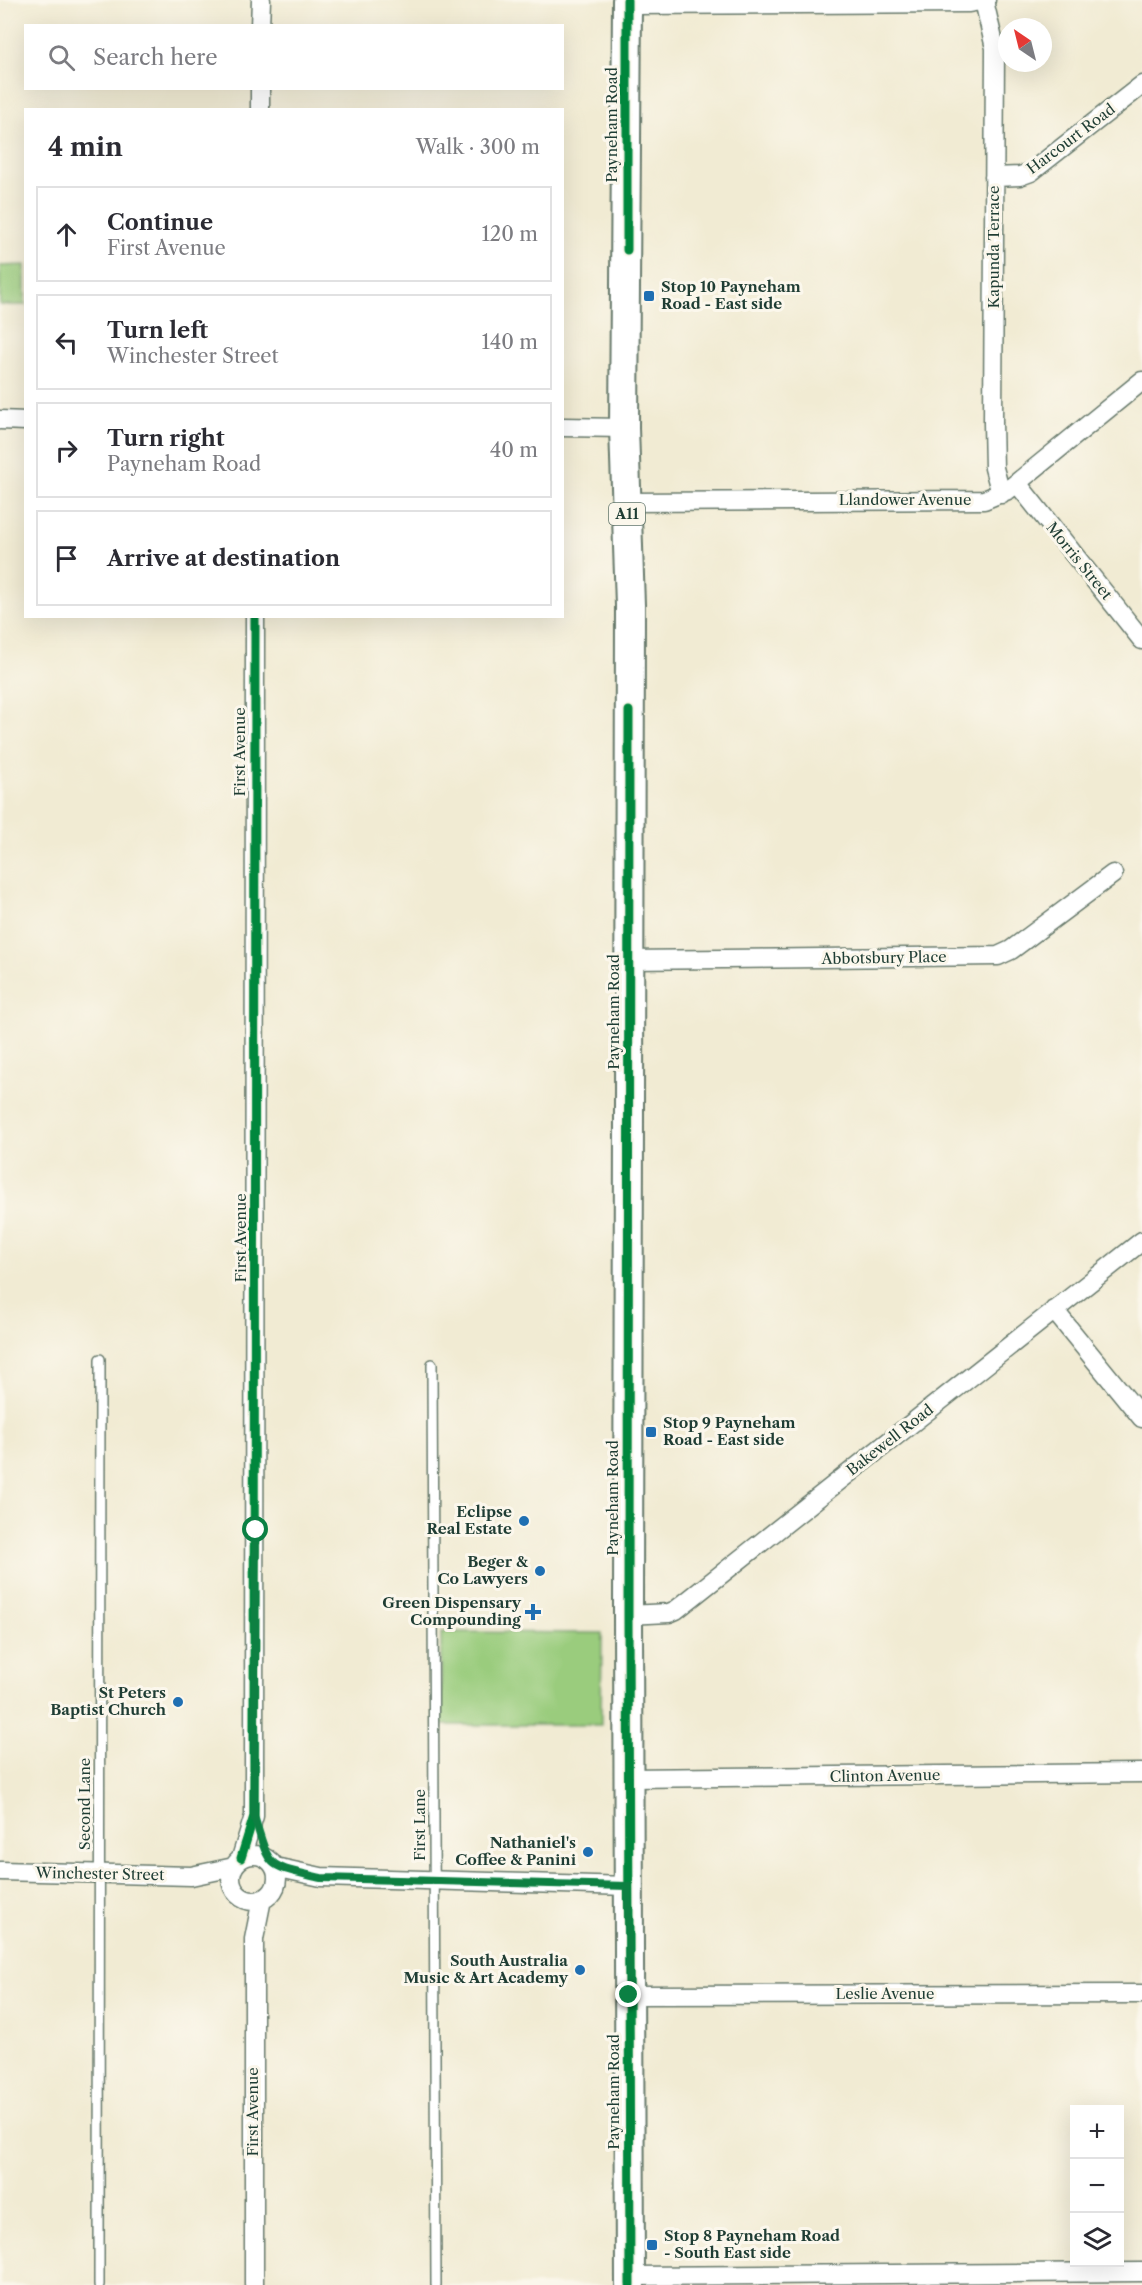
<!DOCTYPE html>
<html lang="en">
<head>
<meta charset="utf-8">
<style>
  body { margin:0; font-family:"Libre Caslon Text",serif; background:#f2f2f3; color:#2b2b33 }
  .controls { position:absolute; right:18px; bottom:18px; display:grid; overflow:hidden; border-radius:0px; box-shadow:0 6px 24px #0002 }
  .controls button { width:54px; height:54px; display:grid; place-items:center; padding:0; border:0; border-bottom:2px solid #e1e1e2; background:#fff; color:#2b2b33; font:30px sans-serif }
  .compass { position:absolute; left:998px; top:18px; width:54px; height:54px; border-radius:50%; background:#fff; box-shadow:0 6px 24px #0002; rotate:325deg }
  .stop { position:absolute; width:18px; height:18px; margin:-14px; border:4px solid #0b8043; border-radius:50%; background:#fff }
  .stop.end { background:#0b8043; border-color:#fff; box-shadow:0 2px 6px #0008 }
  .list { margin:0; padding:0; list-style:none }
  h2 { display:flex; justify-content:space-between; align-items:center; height:78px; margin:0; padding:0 24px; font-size:26px }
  h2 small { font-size:20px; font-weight:400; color:#7c7c81 }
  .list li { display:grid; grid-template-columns:39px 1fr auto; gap:18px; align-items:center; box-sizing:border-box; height:96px; margin:0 12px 12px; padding:0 12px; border:2px solid #e1e1e2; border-radius:0px }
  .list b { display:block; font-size:22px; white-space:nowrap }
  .list p { margin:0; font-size:20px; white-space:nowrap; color:#7c7c81 }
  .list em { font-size:20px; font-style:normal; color:#7c7c81 }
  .icon { flex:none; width:33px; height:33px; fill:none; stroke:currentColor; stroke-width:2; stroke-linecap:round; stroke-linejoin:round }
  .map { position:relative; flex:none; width:1142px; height:2285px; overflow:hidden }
  .search { position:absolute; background:#fff; box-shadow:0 6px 24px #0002; left:24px; top:24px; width:540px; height:66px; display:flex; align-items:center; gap:15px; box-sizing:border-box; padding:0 21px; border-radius:0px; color:#7c7c81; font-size:22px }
  .panel { position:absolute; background:#fff; box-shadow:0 6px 24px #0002; left:24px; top:108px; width:540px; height:510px; border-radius:0px }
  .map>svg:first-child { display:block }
  .green { fill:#9acc7d; stroke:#5c8458; stroke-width:1.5 }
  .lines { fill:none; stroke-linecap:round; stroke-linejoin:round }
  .service-casing { stroke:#687a6c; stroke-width:12 }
  .minor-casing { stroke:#687a6c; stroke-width:21 }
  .primary-casing { stroke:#687a6c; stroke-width:32 }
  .service { stroke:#fff; stroke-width:9 }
  .minor { stroke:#fff; stroke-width:18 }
  .primary { stroke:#fff; stroke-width:28 }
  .cycleway-casing { stroke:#fbf7ec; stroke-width:13 }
  .cycleway { stroke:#00873e; stroke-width:9 }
  .route { stroke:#0b8043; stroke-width:8 }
  .poi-dot { fill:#1f6fb2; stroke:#fbf7ec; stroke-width:2 }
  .labels { text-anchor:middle; stroke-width:6; stroke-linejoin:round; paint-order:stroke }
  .shield { fill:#fbf7ec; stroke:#61756b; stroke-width:1.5 }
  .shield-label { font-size:14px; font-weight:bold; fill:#1f3d34 }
  .street-label { font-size:15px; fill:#1f3d34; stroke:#fbf7ec }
  .poi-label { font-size:15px; font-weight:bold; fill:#1f3d34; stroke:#fbf7ec; text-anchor:end }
</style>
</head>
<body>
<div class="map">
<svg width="1142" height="2285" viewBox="0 0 1142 2285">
  <rect width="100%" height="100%" fill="#fbf7ec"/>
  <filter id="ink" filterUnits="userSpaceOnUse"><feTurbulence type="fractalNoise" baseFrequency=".0167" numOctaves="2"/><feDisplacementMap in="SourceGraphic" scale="12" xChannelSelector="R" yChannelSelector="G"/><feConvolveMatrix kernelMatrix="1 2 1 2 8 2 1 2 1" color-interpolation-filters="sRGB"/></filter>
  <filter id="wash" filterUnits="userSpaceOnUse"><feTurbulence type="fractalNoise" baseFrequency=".008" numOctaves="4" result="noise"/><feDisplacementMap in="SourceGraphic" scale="24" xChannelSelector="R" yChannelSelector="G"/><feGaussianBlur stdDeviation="1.35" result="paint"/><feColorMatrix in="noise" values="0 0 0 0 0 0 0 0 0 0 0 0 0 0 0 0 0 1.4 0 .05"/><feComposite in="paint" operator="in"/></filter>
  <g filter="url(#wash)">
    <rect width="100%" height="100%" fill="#f1ebd3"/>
    <!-- green -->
    <path class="green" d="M25,265v40h-25v-39z
      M441,1632l161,1 -1,92h-160z"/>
  </g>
  <g filter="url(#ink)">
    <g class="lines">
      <!-- service casing -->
      <g class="service-casing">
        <path id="service" d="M432,1364l4,921
          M99,2285l1,-926"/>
      </g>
      <!-- minor casing -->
      <g class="minor-casing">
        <path id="minor" d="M984,1l11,47 -2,375 1,45 7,26
          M627,5l342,-2 17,-3
          M260,26l1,-26
          M260,110v-22
          M994,177l26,-1 11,-4 111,-87
          M0,420l26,1
          M562,427l62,1
          M1017,483l125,157
          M627,502l357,-2 24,-10 134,-109
          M629,960l369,-4 13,-6 102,-76
          M1054,1310l88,108
          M628,1615l41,-2 7,-3 466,-369
          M628,1778l514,-5
          M231 1878a23 23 0 1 1 46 0a23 23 0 1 1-46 0Z
          M241,1858l13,-42 1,-1200
          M275,1867l46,10 307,9
          M0,1871l191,5 43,-9
          M629,1995l513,-1
          M630,2276l512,-4
          M254,2285v-346l8,-40"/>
      </g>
      <!-- primary casing -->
      <g class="primary-casing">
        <path id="primary" d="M627,0l-3,428 6,177 -2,1010 2,670"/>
      </g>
      <!-- service -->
      <use href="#service" class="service"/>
      <!-- minor -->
      <use href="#minor" class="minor"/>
      <!-- primary -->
      <use href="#primary" class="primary"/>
      <!-- cycleway casing -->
      <g class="cycleway-casing">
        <path id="cycleway" d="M627,250v-250
          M629,711l-1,904 2,670
          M241,1858l13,-42 1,-1200"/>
      </g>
      <!-- cycleway -->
      <use href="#cycleway" class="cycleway"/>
    </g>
  </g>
  <g class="lines" filter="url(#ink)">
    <!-- route -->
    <path class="route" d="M256,1530l-2,286c17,55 12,49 67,62l307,8 1,109"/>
  </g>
  <!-- markers -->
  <g class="poi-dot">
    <rect x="643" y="290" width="12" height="12" rx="3"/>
    <rect x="645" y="1426" width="12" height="12" rx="3"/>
    <circle cx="524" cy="1521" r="6"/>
    <circle cx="540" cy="1571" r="6"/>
    <path d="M530 1603h6v6h6v6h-6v6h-6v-6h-6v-6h6z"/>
    <circle cx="178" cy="1702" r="6"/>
    <circle cx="588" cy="1852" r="6"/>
    <circle cx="580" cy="1970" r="6"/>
    <rect x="646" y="2239" width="12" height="12" rx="3"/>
  </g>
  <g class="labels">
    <!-- shield labels -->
    <rect class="shield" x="609" y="503" width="36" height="22" rx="4.5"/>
    <g class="shield-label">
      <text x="627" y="519">A11</text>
    </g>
    <!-- street labels -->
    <g class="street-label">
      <text transform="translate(612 125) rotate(-90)" y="5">Payneham Road</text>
      <text transform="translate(1071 139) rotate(-37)" y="5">Harcourt Road</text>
      <text transform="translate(994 247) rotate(-90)" y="5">Kapunda Terrace</text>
      <text x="905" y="505">Llandower Avenue</text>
      <text transform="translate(1079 561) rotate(51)" y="5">Morris Street</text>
      <text transform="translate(240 752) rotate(-90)" y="5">First Avenue</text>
      <text transform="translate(884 958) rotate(-1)" y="5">Abbotsbury Place</text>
      <text transform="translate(614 1012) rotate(-90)" y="5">Payneham Road</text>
      <text transform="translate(241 1238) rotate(-90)" y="5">First Avenue</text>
      <text transform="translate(890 1440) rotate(-38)" y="5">Bakewell Road</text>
      <text transform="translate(613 1498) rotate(-90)" y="5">Payneham Road</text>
      <text transform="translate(885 1776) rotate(-1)" y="5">Clinton Avenue</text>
      <text transform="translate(85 1804) rotate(-90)" y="5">Second Lane</text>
      <text transform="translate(420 1825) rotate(-90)" y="5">First Lane</text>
      <text transform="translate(100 1874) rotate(1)" y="5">Winchester Street</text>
      <text x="885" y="1999">Leslie Avenue</text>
      <text transform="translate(614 2092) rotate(-90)" y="5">Payneham Road</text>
      <text transform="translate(253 2112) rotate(-90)" y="5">First Avenue</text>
    </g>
    <!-- poi labels -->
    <g class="poi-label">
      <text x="661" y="292" text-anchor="start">Stop 10 Payneham<tspan x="661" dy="17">Road - East side</tspan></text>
      <text x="663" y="1428" text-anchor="start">Stop 9 Payneham<tspan x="663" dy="17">Road - East side</tspan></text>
      <text x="512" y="1517">Eclipse<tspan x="512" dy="17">Real Estate</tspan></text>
      <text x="528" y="1567">Beger &amp;<tspan x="528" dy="17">Co Lawyers</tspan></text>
      <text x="521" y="1608">Green Dispensary<tspan x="521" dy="17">Compounding</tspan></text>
      <text x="166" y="1698">St Peters<tspan x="166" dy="17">Baptist Church</tspan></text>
      <text x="576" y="1848">Nathaniel's<tspan x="576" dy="17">Coffee &amp; Panini</tspan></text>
      <text x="568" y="1966">South Australia<tspan x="568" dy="17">Music &amp; Art Academy</tspan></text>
      <text x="664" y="2241" text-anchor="start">Stop 8 Payneham Road<tspan x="664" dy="17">- South East side</tspan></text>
    </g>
  </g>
</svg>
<div class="controls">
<button>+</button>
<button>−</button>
<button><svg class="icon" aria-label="layers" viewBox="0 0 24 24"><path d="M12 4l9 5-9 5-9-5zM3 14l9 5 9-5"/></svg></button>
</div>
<svg class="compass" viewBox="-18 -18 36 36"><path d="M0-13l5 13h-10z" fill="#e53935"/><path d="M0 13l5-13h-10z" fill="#7c7c81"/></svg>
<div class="stop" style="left:256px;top:1530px"></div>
<div class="stop end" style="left:629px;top:1995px"></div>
<div class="search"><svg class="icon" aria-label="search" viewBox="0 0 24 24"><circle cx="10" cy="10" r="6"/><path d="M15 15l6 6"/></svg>Search here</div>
<section class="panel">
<h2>4 min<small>Walk · 300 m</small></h2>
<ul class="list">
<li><svg class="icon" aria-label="ahead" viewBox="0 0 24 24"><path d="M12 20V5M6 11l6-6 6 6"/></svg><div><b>Continue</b><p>First Avenue</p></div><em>120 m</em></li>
<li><svg class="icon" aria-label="left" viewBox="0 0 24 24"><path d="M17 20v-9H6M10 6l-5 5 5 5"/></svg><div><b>Turn left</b><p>Winchester Street</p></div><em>140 m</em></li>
<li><svg class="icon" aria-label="right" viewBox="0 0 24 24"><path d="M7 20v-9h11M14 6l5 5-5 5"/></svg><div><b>Turn right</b><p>Payneham Road</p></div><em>40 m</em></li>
<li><svg class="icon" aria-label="arrive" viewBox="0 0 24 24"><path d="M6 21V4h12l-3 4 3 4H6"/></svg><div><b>Arrive at destination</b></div></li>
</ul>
</section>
</div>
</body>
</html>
